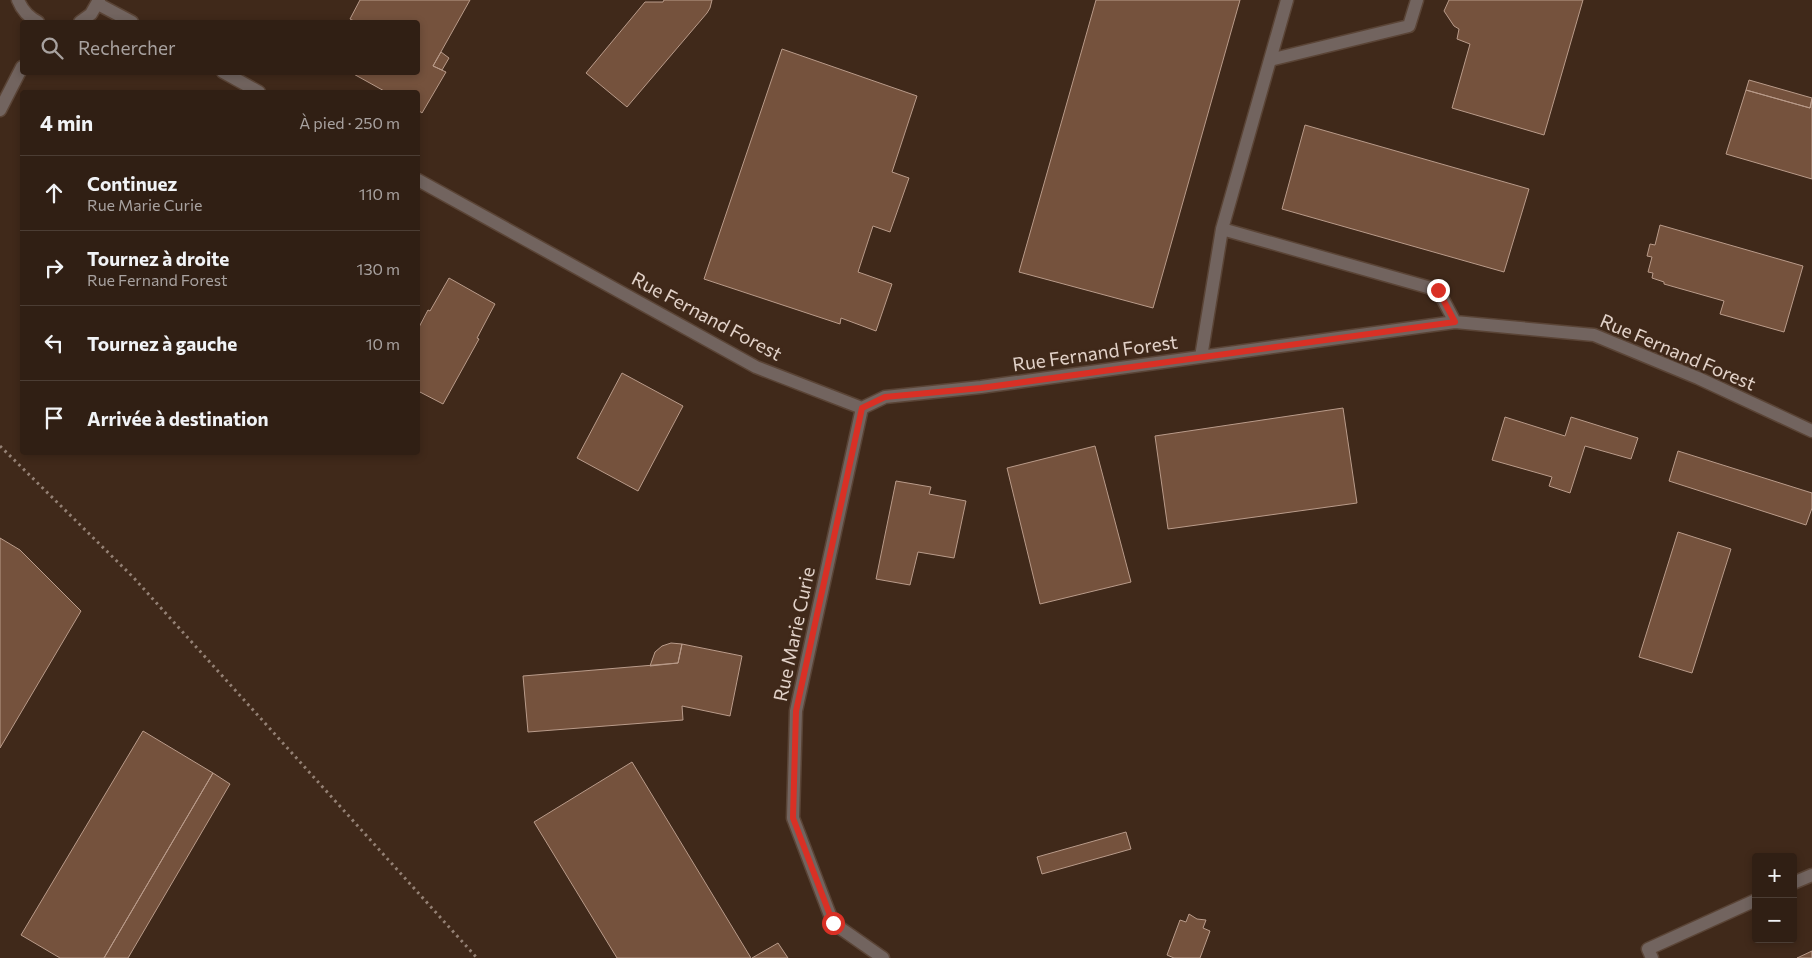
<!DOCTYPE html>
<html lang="fr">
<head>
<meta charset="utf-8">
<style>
  body { margin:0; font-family:Commissioner,sans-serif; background:#3c2c22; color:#f1f3f6 }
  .controls { position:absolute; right:15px; bottom:15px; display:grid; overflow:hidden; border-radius:5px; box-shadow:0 2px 8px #0003 }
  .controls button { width:45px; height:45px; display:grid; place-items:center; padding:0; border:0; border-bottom:1px solid #4b3d34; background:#301f14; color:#f1f3f6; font:25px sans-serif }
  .stop { position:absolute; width:15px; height:15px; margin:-11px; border:4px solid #d93025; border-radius:50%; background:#fff }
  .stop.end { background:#d93025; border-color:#fff; box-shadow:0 1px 5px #0008 }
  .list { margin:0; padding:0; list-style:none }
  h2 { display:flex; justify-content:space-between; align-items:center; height:65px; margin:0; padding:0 20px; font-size:21px }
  h2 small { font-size:16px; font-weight:400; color:#a8a2a0 }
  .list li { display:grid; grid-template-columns:32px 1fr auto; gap:15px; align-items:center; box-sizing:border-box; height:75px; padding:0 20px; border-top:1px solid #4b3d34 }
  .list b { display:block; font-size:19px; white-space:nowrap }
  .list p { margin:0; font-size:16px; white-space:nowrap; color:#a8a2a0 }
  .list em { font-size:16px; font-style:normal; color:#a8a2a0 }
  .icon { flex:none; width:28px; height:28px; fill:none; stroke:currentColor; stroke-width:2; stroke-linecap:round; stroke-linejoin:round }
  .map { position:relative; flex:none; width:1812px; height:958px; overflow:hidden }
  .search { position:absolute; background:#301f14; box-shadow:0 2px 8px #0003; left:20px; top:20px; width:400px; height:55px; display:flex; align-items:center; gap:12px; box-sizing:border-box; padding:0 18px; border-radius:5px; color:#a8a2a0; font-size:19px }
  .panel { position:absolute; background:#301f14; box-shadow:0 2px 8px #0003; left:20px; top:90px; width:400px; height:365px; border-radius:5px }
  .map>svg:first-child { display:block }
  .building { fill:#75523d; stroke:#b99b8a }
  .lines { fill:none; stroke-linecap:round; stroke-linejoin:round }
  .minor-casing { stroke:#5a4436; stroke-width:15 }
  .path { stroke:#948175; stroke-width:3; stroke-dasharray:2.5 4; stroke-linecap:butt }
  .minor { stroke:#72645f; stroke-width:12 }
  .route { stroke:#d93025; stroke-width:6 }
  .labels { text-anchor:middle; stroke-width:5; stroke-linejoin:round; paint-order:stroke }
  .street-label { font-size:19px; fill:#e2d2c9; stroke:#40291a }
</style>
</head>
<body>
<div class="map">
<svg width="1812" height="958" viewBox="0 0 1812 958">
  <rect width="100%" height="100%" fill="#40291a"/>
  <!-- building -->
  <path class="building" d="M360,0h110l-37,66 13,6 -24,41 -4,-3v-18h-32l-36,-20h68v-50h-62l-6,-3z
    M664,0h48l-2,8 -3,5 -80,94 -41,-34 59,-71h18z
    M1096,0h144l-87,308 -134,-36z
    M1449,0h134l-39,135 -92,-27 18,-64 -13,-5 2,-10 -5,-3 -10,-15z
    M782,49l135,47 -25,76 17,6 -19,54 -17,-6 -15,46 34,12 -16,47 -35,-13 -1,6 -136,-45z
    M441,52l8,6 -7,12 -9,-4z
    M1749,80l63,18 -2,10 -64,-18z
    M1746,90l64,18 2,-9v80l-86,-25z
    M1305,125l224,64 -25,83 -222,-63z
    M1660,225l143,41 -19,66 -64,-18 4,-13 -60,-17v-2l-12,-4 1,-5 -5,-1 4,-15 -5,-1 3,-12 5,1z
    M449,278l46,26 -18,34 2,1 -36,65 -25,-13v-62l10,-19 2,1z
    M622,373l61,33 -45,85 -61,-33z
    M1343,408l14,95 -189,26 -13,-93z
    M1505,417l60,19 6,-19 67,21 -7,21 -46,-13 -15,47 -21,-7 3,-9 -60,-17z
    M1095,446l36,136 -91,22 -33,-136z
    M1678,451l134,42v15l-6,17 -137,-44z
    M896,481l35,6 -2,7 37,7 -12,57 -36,-6 -8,33 -34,-6z
    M1678,532l53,17 -39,124 -53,-16z
    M0,538l20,12 61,61 -81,137z
    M671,643l11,1 -4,19 -28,3 5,-14 7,-6z
    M682,644l60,12 -12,60 -48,-10 1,14 -155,12 -5,-56 155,-13z
    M143,731l70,42 -109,185h-44l-39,-23z
    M632,762l119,196h-134l-83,-136z
    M213,773l17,11 -102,174h-24z
    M1126,832l5,17 -89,25 -5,-17z
    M1189,914l8,5 9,1 -3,8 7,3 -10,27h-26l-7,-3 13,-35 6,2z
    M778,943l10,15h-36z
    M1812,951v7h-15z"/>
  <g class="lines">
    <!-- minor casing -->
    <g class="minor-casing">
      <path id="minor" d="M18,0c4,10 10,17 20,22
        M98,4l34,18
        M80,22l11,-8 8,-14
        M1270,60l139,-34 8,-26
        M223,72l36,20
        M0,110l22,-43
        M418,180l338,187 106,41 23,-11 96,-10 474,-65 139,13 104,43 114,53
        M1222,229l216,61 17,32
        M1201,357l21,-128 65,-229
        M862,408l-66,303 -3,107 40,105 50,35
        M1793,883l19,-8
        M1652,958l-4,-9 108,-49"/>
    </g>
    <!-- path -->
    <path class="path" d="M0,446l133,131 344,381"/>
    <!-- minor -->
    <use href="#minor" class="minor"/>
  </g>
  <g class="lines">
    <!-- route -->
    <path class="route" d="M833,923l-40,-105 3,-107 66,-303 23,-11 96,-9 474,-66 -17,-32"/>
  </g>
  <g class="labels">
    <!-- street labels -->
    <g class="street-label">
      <text transform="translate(707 316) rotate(28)" y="7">Rue Fernand Forest</text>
      <text transform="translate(1678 352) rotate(23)" y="7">Rue Fernand Forest</text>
      <text transform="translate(1095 353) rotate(-8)" y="7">Rue Fernand Forest</text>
      <text transform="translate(794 634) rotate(-78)" y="7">Rue Marie Curie</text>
    </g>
  </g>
</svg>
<div class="controls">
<button>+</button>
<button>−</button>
</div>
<div class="stop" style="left:833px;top:923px"></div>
<div class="stop end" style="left:1438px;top:290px"></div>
<div class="search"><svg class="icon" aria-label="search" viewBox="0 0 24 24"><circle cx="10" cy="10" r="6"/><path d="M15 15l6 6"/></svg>Rechercher</div>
<section class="panel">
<h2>4 min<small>À pied · 250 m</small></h2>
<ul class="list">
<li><svg class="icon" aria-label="ahead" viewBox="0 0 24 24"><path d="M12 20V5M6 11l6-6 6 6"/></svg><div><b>Continuez</b><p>Rue Marie Curie</p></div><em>110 m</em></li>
<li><svg class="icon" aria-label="right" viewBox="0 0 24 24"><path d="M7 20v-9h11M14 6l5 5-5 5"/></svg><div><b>Tournez à droite</b><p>Rue Fernand Forest</p></div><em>130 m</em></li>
<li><svg class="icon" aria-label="left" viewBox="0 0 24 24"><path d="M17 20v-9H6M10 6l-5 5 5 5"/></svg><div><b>Tournez à gauche</b></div><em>10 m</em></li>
<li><svg class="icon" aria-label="arrive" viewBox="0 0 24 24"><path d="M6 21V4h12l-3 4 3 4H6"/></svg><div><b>Arrivée à destination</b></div></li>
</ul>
</section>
</div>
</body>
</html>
